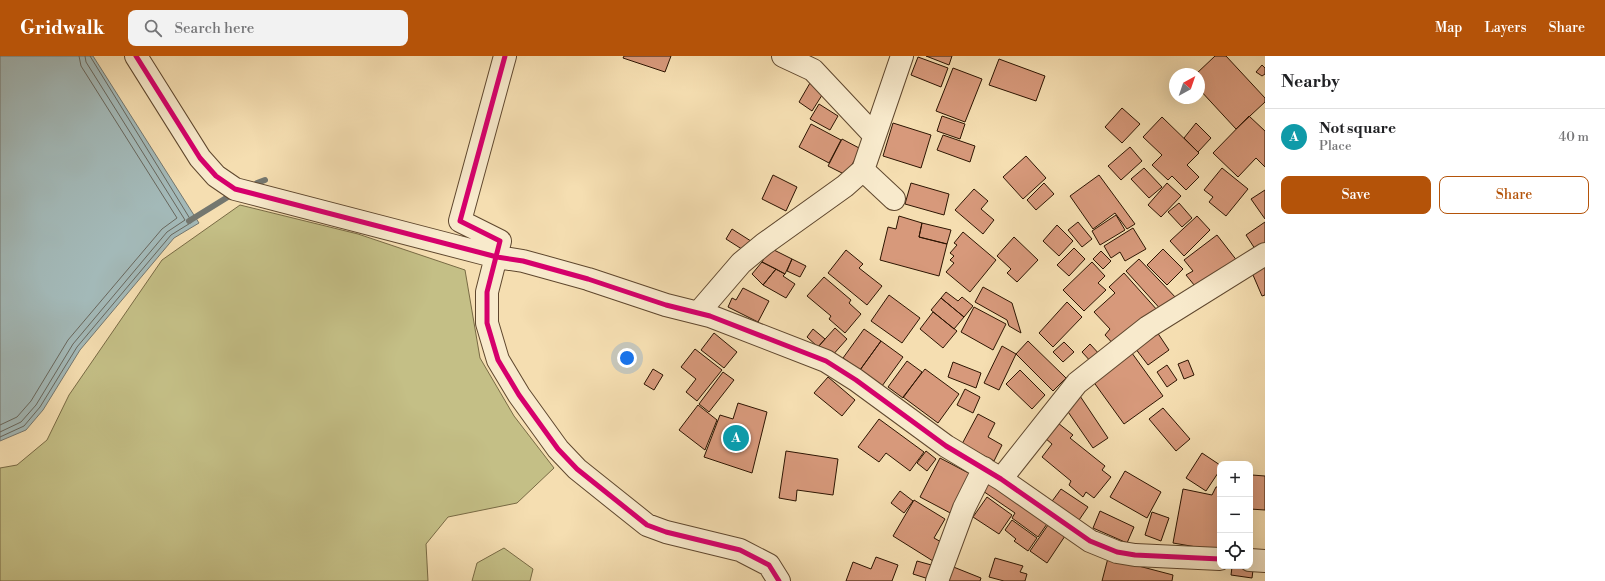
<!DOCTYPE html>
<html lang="en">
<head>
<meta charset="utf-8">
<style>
  body { margin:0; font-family:"Libre Bodoni",serif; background:#f2f2f2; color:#202124 }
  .controls { position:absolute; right:12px; bottom:12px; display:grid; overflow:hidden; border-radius:8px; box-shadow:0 4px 16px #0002 }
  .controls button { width:36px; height:36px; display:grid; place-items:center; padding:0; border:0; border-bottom:1px solid #e0e0e0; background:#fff; color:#202124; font:20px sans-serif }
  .compass { position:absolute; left:1169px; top:12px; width:36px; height:36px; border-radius:50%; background:#fff; box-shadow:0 4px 16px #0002; rotate:40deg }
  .you { position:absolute; left:627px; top:302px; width:14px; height:14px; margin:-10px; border:3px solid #fff; border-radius:50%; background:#1a73e8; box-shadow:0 0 0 6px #1a73e833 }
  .badge { display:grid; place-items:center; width:26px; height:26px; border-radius:50%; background:#b45309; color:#fff; font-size:13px; font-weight:700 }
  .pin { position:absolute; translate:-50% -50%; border:2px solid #fff; box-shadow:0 1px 4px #0006 }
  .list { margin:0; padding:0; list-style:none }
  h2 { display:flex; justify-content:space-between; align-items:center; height:52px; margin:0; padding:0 16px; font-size:17px }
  h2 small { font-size:13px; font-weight:400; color:#757577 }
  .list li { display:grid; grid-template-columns:26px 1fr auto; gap:12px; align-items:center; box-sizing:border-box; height:56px; padding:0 16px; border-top:1px solid #e0e0e0 }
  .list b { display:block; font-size:15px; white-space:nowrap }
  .list p { margin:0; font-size:13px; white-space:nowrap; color:#757577 }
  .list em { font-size:13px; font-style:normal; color:#757577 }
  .actions { display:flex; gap:8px; padding:12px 16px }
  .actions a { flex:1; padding:9px 0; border:1px solid #b45309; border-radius:8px; text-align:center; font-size:14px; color:#b45309 }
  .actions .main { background:#b45309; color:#fff }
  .icon { flex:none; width:22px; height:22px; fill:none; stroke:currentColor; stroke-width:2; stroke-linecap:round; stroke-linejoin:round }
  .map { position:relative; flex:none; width:1265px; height:525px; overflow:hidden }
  header { display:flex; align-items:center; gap:24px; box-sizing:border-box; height:56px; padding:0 20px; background:#b45309; color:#fff }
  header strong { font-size:19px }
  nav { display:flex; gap:22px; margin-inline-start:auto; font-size:14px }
  .search { width:280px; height:36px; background:#f2f2f2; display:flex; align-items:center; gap:10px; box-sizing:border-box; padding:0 14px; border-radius:8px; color:#757577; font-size:15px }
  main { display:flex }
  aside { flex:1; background:#fff }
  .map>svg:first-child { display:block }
  .green { fill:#c4bf86; stroke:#786a44 }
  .water { fill:#a3b9b8; stroke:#74776f }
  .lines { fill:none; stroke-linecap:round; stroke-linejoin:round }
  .shore { stroke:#68675d; stroke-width:1 }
  .stream { stroke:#74776f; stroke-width:6 }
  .building { fill:#d7997b; stroke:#2d1502 }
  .minor-casing { stroke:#5f472e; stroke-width:24 }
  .minor { stroke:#f8eacc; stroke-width:22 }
  .cycleway-casing { stroke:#f8eacc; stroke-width:8 }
  .cycleway { stroke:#d6006c; stroke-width:5 }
</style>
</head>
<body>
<header>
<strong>Gridwalk</strong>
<div class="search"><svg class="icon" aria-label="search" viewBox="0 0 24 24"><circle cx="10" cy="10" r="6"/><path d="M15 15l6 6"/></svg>Search here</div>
<nav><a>Map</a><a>Layers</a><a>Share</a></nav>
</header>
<main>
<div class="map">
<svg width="1265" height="525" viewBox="0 0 1265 525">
  <rect width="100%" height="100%" fill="#f5deb1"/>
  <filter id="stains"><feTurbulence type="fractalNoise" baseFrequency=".005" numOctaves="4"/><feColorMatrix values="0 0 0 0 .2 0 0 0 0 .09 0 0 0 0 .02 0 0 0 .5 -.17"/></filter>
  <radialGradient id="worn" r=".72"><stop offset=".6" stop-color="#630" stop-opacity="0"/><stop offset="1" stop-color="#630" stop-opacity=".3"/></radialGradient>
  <!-- green -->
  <path class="green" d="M240,149l118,29 107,36 15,88 34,58 40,52 -37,35 -69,14 -22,27 2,37h-428v-113l17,-3 30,-25 22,-45 93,-135z
    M504,492l29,21 -3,12h-58l5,-18z"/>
  <!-- water -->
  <path class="water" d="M0,0h93l106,167 -25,15 -94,112 -37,60 -17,20 -26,11z"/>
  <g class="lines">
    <!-- shore -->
    <path class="shore" d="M0,369l17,-8 14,-16 37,-61 94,-111 15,-11 -96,-152 -2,-10
      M0,376l21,-10 15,-17 37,-61 94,-112 18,-12 -99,-158 -1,-6
      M0,381l24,-11 16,-19 37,-60 94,-112 21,-13 -102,-166"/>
    <!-- stream -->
    <path class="stream" d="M257,127l8,-3
      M189,165l42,-26"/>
  </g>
  <!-- building -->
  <path class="building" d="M624,0h47l-6,16 -42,-14z
    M926,0h26l-3,9z
    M1215,0h11l39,42v4l-29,27 -37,-40v-15h-3z
    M918,1l30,11 -7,19 -30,-12z
    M999,3l46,17 -9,25 -47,-16z
    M1262,9l3,3v6l-3,2 -6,-4z
    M953,12l29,11 -17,43 -29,-11z
    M810,27l14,9 -12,19 -13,-9z
    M819,48l19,12 -8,14 -20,-11z
    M1122,52l18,16 -18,19 -17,-16z
    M942,60l23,8 -5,15 -23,-8z
    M1249,60l16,15v36l-9,-9 -18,19 -25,-24z
    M1162,61l37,36 -12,12 12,12 -13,13 -14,-14 -4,4 -16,-15 10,-10 -19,-18z
    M893,67l38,12 -10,33 -38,-12z
    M1196,67l15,15 -13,14 -14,-14z
    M811,68l30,16 -12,23 -30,-16z
    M943,79l32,11 -5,16 -33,-12z
    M842,83l19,10 -15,26 -18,-9z
    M1130,91l12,14 -21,19 -13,-14z
    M1026,100l20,22 -23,21 -20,-22z
    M1144,112l18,19 -13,11 -18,-19z
    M1222,112l26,21 -22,27 -17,-14 4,-5 -9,-7z
    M773,119l24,12 -11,24 -24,-12z
    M1099,119l36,49 -8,5 -12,-16 -22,16 -23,-33z
    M911,127l38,11 -5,21 -39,-11z
    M1044,127l10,11 -18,16 -9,-10z
    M1167,127l14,13 -20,21 -13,-12z
    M974,133l14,12 -7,8 13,11 -11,14 -28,-24z
    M1265,134v29l-14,-20z
    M1179,147l13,15 -10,9 -14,-15z
    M1116,159l9,15 -25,15 -8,-14z
    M899,160l23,7 -3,14 28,7 -8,32 -59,-16 8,-33 8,2z
    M1197,160l13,14 -26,26 -14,-15z
    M1078,166l14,17 -10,8 -14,-17z
    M1265,166v25l-8,5 -11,-17z
    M922,167l29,7 -4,14 -28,-7z
    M1057,169l16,16 -14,15 -16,-15z
    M1133,172l13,21 -21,12 -5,-9 -9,6 -7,-12z
    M732,173l22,14 -6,10 -22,-14z
    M963,176l33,28 -26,32 -24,-20 8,-9 -4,-3 4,-4 -4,-3 7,-8 -3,-2z
    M1217,179l21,27 -39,29 -13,-16 7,-4 -9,-11z
    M1014,181l24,23 -21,22 -10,-9 4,-4 -14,-13z
    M770,192l22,11 -7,15 -23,-12z
    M1074,192l11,11 -16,17 -12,-11z
    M1163,193l20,20 -16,16 -20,-20z
    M846,194l17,14 -4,4 23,18 -15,19 -39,-32z
    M1101,195l10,10 -8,8 -10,-10z
    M792,203l14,7 -6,11 -13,-6z
    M1139,203l39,41 -14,13 -38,-42z
    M762,206l14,7 -13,16 -11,-11z
    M1092,206l13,14 -7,7 8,7 -22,21 -21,-21z
    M1265,206v33l-3,1 -12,-28z
    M776,213l9,5 -2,2 12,8 -9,14 -23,-13z
    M1124,217l34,38 -41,37 -12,-13 5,-6 -16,-17 21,-19 -6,-6z
    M824,221l27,23 -2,3 12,11 -16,19 -16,-14 2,-3 -24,-20z
    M983,231l29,16 9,30 -12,-7 -2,-6 -32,-18z
    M743,232l26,13 -11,21 -30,-15 4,-9 4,2z
    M946,236l12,9 4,-4 11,9 -9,11 -23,-19z
    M889,239l31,23 -18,25 -31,-22z
    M941,242l23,19 -10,12 -23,-19z
    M1067,246l15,15 -29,30 -14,-14z
    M974,251l32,17 -13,26 -32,-18z
    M933,256l24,19 -14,17 -23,-19z
    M835,272l12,11 -16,18 -13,-10z
    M813,273l12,10 -7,8 -11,-10z
    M864,273l17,12 -21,29 -17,-12z
    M1157,276l12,18 -21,15 -13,-17z
    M714,277l23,19 -13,16 -23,-18z
    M881,285l22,16 -21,29 -22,-16z
    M1028,285l38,37 -13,13 -37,-37z
    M1064,286l10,10 -11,10 -10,-10z
    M1090,288l11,12 -8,8 -11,-12z
    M1002,290l14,8 -17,36 -15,-7z
    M695,293l27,21 -25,31 -11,-9 10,-13 -15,-12z
    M1129,293l34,47 -39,28 -34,-47z
    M1188,304l6,15 -10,4 -6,-15z
    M907,305l15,11 -19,26 -15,-11z
    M953,306l28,11 -5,15 -28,-11z
    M1167,309l10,15 -10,7 -10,-15z
    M653,313l10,6 -9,15 -10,-6z
    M925,313l34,25 -21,29 -35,-26z
    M1020,314l25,25 -13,14 -26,-25z
    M723,316l11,8 -25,32 -10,-8z
    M828,321l27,23 -13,16 -28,-23z
    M965,333l15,8 -7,16 -16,-8z
    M1080,340l28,42 -15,10 -29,-42z
    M738,347l29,9 -15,61 -48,-16 16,-42 13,4z
    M698,349l19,15 -12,30 -26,-20z
    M1163,352l27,31 -14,12 -27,-32z
    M978,358l17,9 -7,14 14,8 -8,16 -32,-17z
    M879,363l45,33 -14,19 -24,-18 -7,9 -21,-15z
    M1058,367l15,12 -3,3 35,28 -3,4 9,7 -17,21 -8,-6 -3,5 -14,-12 2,-4 -29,-24 10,-13 -7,-6z
    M786,395l52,8 -5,36 -36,-5 -1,11 -17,-3z
    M926,395l10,8 -9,12 -10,-8z
    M1202,397l18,12v5l-14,21 -20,-13z
    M940,402l36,19 -20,39 -36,-19z
    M1125,415l36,21 -14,26 -37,-21z
    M1252,419l13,1v34l-15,-1z
    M988,421l61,44 -11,16 -26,-19 3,-5 -35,-24z
    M1216,431h4v64l-47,-8 10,-54 29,6z
    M1061,433l27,18 -11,16 -27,-19z
    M900,435l13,10 -9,12 -13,-10z
    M987,441l25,18 -13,19 -26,-17z
    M914,444l31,19 -11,19 9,5 -10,18 -40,-25z
    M1100,455l34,16 -7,16 -34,-15z
    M1152,456l17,6 -8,23 -16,-6z
    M1012,464l25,18 -9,13 -14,-10 2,-2 -11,-9z
    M1048,469l17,11 -18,27 -17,-12z
    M876,501l22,8 -6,16h-46l7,-19 18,7z
    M995,502l28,8 -3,6 7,2 -2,7h-21l-15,-4z
    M1108,502l65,17 -1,6h-70z
    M917,505l18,5 -3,14 -19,-6z
    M951,510l30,12 -1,3h-35z
    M1232,511l21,3 -1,8 -21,-3z"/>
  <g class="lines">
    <!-- minor casing -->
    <g class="minor-casing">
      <path id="minor" d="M136,0l64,102 16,18 19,13 262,68 26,4 65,18 78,26 44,11 116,45 30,19 90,66 55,33 89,62 27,11 18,3 85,4
        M505,0l-45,165 40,20 -13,51v31l11,37 21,35 39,54 19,20 70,56 19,7 74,18 29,15 10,16
        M783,0l30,14 61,65
        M863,114l31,29
        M698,257l43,-50 23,-19 81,-58 18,-16 39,-114
        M1001,423l76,-96 71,-56 117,-73
        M1250,504l15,1
        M937,525l27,-73 20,-40"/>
    </g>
    <!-- minor -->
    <use href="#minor" class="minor"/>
    <!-- cycleway casing -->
    <g class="cycleway-casing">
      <path id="cycleway" d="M136,0l64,102 16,18 19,13 262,68 26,4 65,18 78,26 44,11 116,45 30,19 90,66 55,33 89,62 27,11 18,3 85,4
        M505,0l-45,165 40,20 -13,51v31l11,37 21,35 39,54 19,20 70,56 19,7 74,18 29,15 10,16"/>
    </g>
    <!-- cycleway -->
    <use href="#cycleway" class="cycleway"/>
  </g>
  <rect width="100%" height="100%" filter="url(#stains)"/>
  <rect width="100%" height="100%" fill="url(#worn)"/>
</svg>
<div class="controls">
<button>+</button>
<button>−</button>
<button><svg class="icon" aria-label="locate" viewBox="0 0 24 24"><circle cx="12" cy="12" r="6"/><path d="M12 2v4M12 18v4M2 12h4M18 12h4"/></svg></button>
</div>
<svg class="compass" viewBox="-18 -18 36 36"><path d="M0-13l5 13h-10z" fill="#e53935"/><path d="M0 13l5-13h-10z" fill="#757577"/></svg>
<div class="you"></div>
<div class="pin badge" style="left:736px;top:382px;background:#0f9aa8">A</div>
</div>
<aside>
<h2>Nearby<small></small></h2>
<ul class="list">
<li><span class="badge" style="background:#0f9aa8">A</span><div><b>Not square</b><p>Place</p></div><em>40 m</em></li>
</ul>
<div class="actions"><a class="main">Save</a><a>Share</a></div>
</aside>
</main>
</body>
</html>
